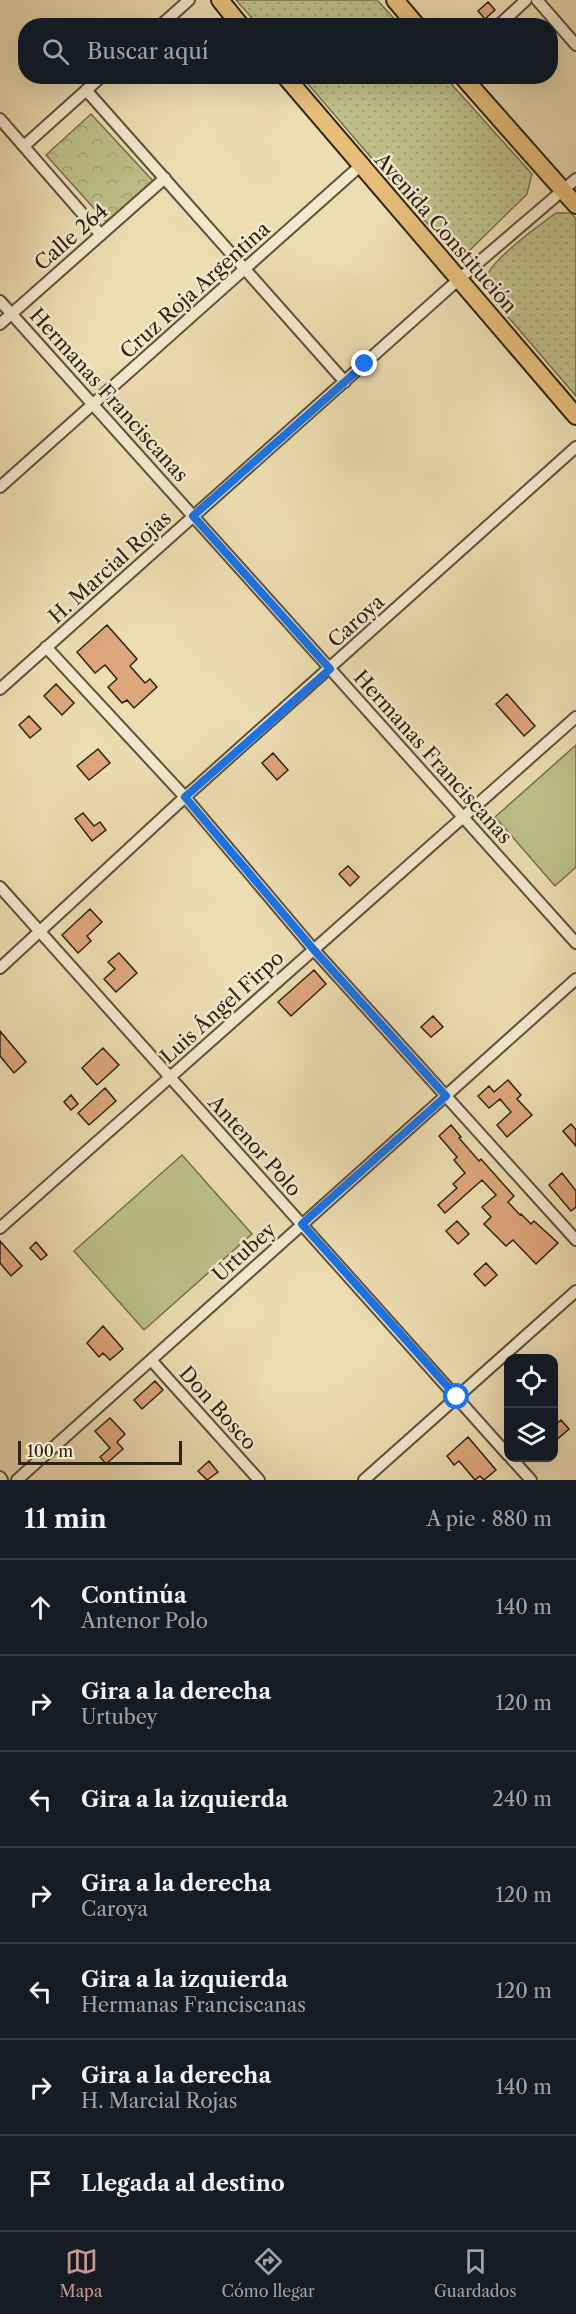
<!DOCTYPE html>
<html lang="es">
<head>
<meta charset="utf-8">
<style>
  body { margin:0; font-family:"Libre Caslon Text",serif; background:#242831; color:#f1f3f6 }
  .controls { position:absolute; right:18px; bottom:18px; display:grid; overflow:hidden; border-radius:12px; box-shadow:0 6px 24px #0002 }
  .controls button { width:54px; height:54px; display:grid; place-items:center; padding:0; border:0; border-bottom:2px solid #363941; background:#171b24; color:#f1f3f6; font:30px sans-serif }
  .scale { position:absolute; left:18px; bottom:15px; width:164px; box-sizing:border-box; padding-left:6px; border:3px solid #2e2211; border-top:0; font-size:16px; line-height:21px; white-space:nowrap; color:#2e2211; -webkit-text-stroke:4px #f3e9cd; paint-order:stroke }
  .stop { position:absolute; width:18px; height:18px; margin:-14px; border:4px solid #1a73e8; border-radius:50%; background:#fff }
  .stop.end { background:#1a73e8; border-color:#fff; box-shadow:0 2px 6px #0008 }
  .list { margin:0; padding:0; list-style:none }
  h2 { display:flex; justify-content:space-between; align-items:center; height:78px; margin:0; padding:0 24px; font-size:26px }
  h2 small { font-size:20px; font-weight:400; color:#9ea1a6 }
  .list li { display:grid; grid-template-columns:39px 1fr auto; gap:18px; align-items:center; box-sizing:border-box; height:96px; padding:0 24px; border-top:2px solid #363941 }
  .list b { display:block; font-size:22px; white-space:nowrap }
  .list p { margin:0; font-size:20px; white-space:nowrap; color:#9ea1a6 }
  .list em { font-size:20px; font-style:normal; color:#9ea1a6 }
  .icon { flex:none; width:33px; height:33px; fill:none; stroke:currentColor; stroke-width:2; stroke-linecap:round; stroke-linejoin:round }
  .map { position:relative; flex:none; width:576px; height:1480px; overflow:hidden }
  .search { position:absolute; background:#171b24; box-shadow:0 6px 24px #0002; left:18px; right:18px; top:18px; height:66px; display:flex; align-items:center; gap:15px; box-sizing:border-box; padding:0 21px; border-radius:24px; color:#9ea1a6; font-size:22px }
  .sheet { height:750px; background:#171b24 }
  nav { display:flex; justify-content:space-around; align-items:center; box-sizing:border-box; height:84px; border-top:2px solid #363941; background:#171b24; font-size:16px; color:#9ea1a6 }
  nav a { display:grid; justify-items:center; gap:3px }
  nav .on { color:#c59692 }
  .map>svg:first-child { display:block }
  .grass { fill:url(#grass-dots); stroke:#76704c; stroke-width:1.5 }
  .park { fill:url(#park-crowns); stroke:#76704c; stroke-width:1.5 }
  .garden { fill:#bebf88; stroke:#76704c; stroke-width:1.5 }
  .building { fill:#dea67c; stroke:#2e2211; stroke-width:1.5 }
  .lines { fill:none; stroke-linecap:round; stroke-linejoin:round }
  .minor-casing { stroke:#5e5139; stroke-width:14 }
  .primary-casing { stroke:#2e2211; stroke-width:20 }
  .minor { stroke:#f3e9cd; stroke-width:10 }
  .primary { stroke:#e6be79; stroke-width:16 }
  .route { stroke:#1a73e8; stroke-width:8 }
  .labels { text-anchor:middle; stroke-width:5; stroke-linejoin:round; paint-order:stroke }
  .street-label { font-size:20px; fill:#2e2211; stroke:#f3e9cd }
</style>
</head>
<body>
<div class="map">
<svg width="576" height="1480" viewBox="0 0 576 1480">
  <defs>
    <pattern id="grass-dots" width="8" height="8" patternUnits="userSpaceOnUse" patternTransform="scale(1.5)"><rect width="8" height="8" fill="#bebf88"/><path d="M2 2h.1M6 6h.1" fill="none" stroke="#a4a474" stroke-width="1.8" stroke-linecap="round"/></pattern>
    <pattern id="park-crowns" width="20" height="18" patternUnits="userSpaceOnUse" patternTransform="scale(1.5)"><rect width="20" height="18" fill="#bebf88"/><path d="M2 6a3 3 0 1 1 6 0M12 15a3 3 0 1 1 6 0" fill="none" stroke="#a4a474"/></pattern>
  </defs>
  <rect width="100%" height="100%" fill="#edddb2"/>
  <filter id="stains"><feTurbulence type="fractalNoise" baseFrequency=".00333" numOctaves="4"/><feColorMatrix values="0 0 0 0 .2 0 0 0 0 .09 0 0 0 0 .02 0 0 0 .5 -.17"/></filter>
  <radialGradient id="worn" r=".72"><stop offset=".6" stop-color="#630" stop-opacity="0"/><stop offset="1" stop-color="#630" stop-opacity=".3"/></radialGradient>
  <!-- grass -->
  <path class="grass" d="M236,0h141l23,25h-142z
    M302,77h143l87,97 -5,20 -59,58h-16z
    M556,213h15l5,6v177l-86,-100c-1,-6 -4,-13 -3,-19 3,-17 54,-53 69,-64z"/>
  <!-- park -->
  <path class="park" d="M91,114l63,68 -46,42 -62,-69z"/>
  <!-- garden -->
  <path class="garden" d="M576,745v122l-21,19 -60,-69z
    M182,1155l70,79 -108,96 -70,-79z"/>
  <!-- building -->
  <path class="building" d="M488,2l7,8 -10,9 -7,-8z
    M107,625l30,34 -7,7 15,17 5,-4 7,8 -23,21 -7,-8 -5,3 -14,-16 9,-8 -12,-14 -10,8 -18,-21z
    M56,684l18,19 -12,12 -18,-19z
    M507,694l28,32 -11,10 -28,-32z
    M29,716l12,13 -11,9 -11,-13z
    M98,749l12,14 -21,17 -12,-14z
    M273,753l15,17 -11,10 -15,-17z
    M83,813l11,13 6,-4 6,8 -14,11 -17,-22z
    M348,866l11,11 -9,9 -11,-12z
    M90,909l12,13 -15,14 4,5 -13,12 -16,-18z
    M119,953l18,20 -21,19 -12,-13 11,-10 -7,-7z
    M314,970l12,14 -35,32 -13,-14z
    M433,1016l10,11 -12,10 -10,-10z
    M0,1031l26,31 -12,11 -14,-17z
    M103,1048l16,17 -22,20 -15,-17z
    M508,1080l13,15 -4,4 15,16 -25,22 -10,-12 14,-13 -11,-13 -11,9 -11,-12 11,-10 5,6z
    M105,1088l11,13 -27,24 -11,-12z
    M71,1095l7,9 -7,6 -7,-8z
    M571,1124l5,6v16l-13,-15z
    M451,1125l10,12 -2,1 20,23 2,-2 33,37 -6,6 12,13 1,-1 10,10 3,-3 24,22 -22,21 -23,-24 -7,6 -22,-22 7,-7 -9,-10 14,-12 -14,-15 -37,33 -7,-8 19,-17 -4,-4 12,-11 -11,-13 3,-3 -18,-21z
    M562,1173l14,18v16l-5,4 -22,-26z
    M457,1221l12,13 -11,10 -12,-13z
    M0,1241l22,25 -11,10 -11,-13z
    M36,1242l11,13 -6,5 -11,-12z
    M486,1263l11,12 -12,11 -11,-12z
    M103,1326l20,23 -13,11 -7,-7 -4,4 -12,-14z
    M155,1381l8,9 -21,19 -8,-9z
    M110,1418l15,16 -8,8 6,7 -17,15 -6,-7 10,-9 -15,-17z
    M561,1420l8,9 -15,13v-16z
    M468,1437l28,33 -12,10 -4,-4 -5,4 -16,-19 -5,4 -7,-9z
    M209,1461l9,11 -11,8 -9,-9z"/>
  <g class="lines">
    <!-- minor casing -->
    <g class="minor-casing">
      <path id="minor" d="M537,0l39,45
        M160,26l29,-26
        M498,26l28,-26
        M86,90l259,292
        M0,119l101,116
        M24,146l78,-70
        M0,301l576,642
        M0,324l165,-146
        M0,487l360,-321
        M46,647l139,150 129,153 262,290
        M0,689l458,-409 118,-101
        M0,887l508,568
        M0,968l185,-171 391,-350
        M0,1228l576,-511
        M151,1360l108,120
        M511,1458l20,22
        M0,1477l2,3
        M17,1480l559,-501
        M364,1480l212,-189"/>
    </g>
    <!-- primary casing -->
    <g class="primary-casing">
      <path id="primary" d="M220,0l21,26
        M395,0l22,26
        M285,76l291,340
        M462,76l114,129"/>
    </g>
    <!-- minor -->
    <use href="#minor" class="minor"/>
    <!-- primary -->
    <use href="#primary" class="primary"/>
  </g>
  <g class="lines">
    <!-- route -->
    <path class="route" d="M365,364l-172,152 137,153 -145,128 129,153 132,146 -144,128 155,173"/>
  </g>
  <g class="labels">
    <!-- street labels -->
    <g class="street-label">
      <text transform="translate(446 233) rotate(49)" y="7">Avenida Constitución</text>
      <text transform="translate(71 237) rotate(-41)" y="7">Calle 264</text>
      <text transform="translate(195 290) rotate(-42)" y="7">Cruz Roja Argentina</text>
      <text transform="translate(109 395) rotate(48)" y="7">Hermanas Franciscanas</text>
      <text transform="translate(110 567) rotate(-42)" y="7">H. Marcial Rojas</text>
      <text transform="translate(356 621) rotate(-42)" y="7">Caroya</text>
      <text transform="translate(433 757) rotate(48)" y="7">Hermanas Franciscanas</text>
      <text transform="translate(222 1007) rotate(-42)" y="7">Luis Ángel Firpo</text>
      <text transform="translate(255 1146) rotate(48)" y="7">Antenor Polo</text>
      <text transform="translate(244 1252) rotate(-42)" y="7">Urtubey</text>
      <text transform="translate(218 1408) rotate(48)" y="7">Don Bosco</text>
    </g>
  </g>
  <rect width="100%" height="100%" filter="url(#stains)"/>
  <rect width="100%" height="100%" fill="url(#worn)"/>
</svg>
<div class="controls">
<button><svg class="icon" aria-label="locate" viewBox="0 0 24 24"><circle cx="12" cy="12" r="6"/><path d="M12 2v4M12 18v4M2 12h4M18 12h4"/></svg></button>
<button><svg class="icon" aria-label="layers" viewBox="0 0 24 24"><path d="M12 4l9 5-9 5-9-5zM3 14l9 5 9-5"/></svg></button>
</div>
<div class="scale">100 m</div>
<div class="stop" style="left:457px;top:1397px"></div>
<div class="stop end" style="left:365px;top:364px"></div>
<div class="search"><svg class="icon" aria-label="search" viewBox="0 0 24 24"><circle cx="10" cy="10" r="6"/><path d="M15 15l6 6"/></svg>Buscar aquí</div>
</div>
<section class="sheet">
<h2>11 min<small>A pie · 880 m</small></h2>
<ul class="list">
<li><svg class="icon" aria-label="ahead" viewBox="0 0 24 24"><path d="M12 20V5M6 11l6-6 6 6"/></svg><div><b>Continúa</b><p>Antenor Polo</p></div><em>140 m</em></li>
<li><svg class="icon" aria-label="right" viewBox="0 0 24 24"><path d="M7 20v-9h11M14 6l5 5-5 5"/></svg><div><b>Gira a la derecha</b><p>Urtubey</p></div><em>120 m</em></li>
<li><svg class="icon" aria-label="left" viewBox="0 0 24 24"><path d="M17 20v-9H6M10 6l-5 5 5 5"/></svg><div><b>Gira a la izquierda</b></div><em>240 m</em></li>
<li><svg class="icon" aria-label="right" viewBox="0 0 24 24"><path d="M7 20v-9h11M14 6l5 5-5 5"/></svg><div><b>Gira a la derecha</b><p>Caroya</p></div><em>120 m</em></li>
<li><svg class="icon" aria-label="left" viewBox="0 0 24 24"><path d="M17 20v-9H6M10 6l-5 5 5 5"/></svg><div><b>Gira a la izquierda</b><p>Hermanas Franciscanas</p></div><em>120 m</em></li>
<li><svg class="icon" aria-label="right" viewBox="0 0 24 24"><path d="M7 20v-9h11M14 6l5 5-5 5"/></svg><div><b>Gira a la derecha</b><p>H. Marcial Rojas</p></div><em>140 m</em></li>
<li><svg class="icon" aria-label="arrive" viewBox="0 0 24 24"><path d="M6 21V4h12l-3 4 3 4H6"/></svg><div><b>Llegada al destino</b></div></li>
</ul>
</section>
<nav>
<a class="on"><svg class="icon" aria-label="map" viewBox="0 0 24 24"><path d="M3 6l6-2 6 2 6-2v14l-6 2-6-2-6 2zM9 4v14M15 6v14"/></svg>Mapa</a>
<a><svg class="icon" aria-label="directions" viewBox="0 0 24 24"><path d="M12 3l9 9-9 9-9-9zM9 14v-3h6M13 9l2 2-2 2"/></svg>Cómo llegar</a>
<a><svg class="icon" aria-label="saved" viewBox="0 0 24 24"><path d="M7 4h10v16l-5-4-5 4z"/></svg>Guardados</a>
</nav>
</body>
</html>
